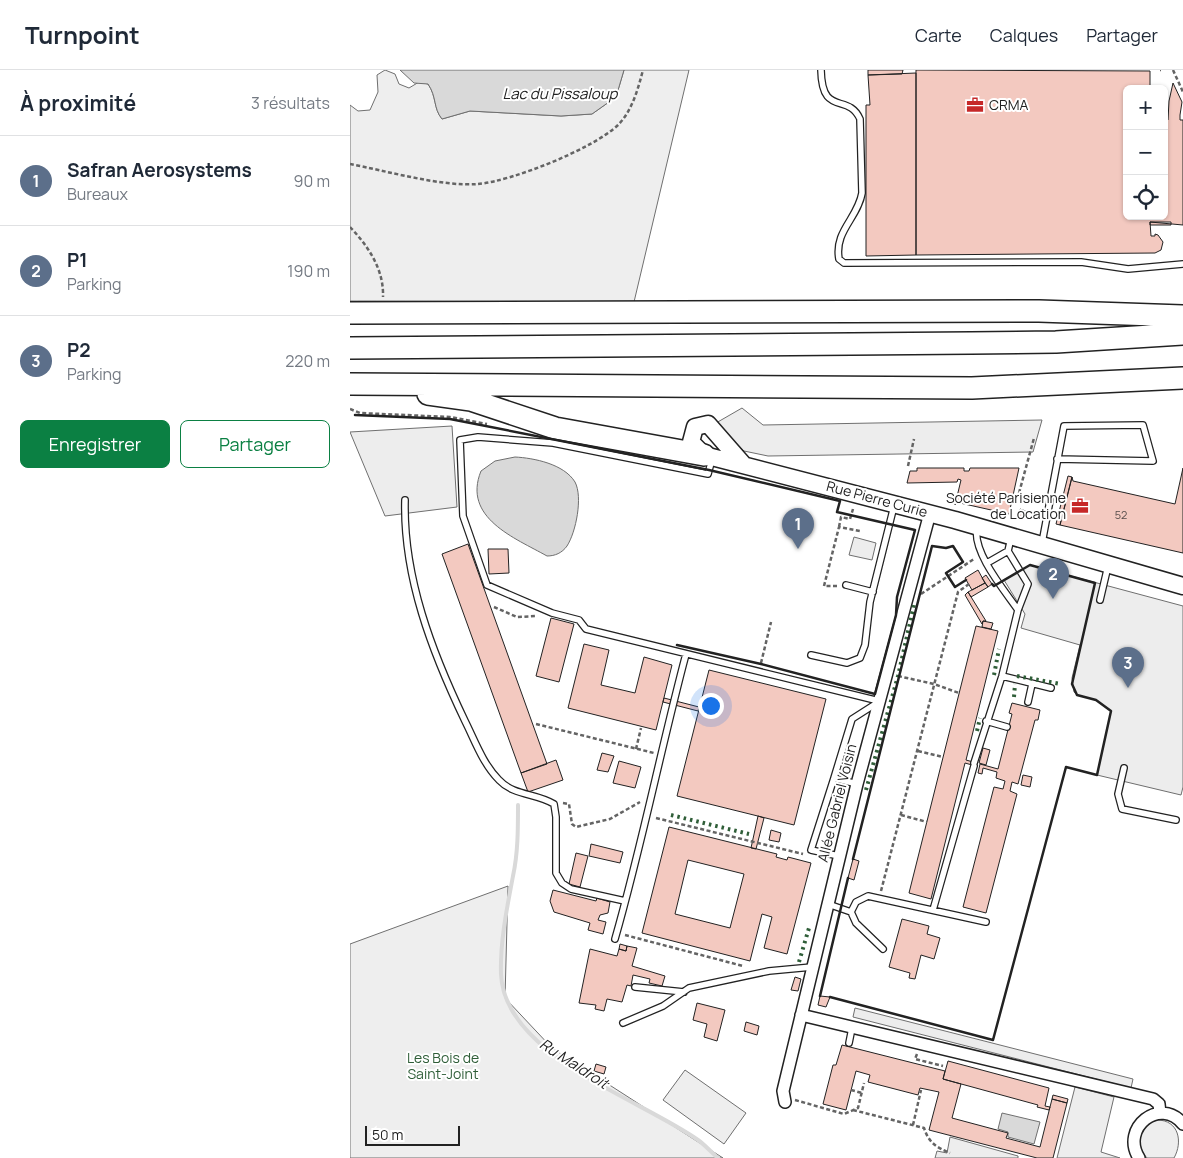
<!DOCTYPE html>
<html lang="fr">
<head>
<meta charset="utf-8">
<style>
  body { margin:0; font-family:Manrope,sans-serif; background:#f2f2f3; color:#1f2937 }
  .controls { position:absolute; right:15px; top:15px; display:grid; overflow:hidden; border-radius:8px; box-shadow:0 1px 4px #0004 }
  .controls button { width:45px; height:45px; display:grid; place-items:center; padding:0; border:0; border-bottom:1px solid #e0e1e3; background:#fff; color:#1f2937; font:25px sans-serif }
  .scale { position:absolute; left:15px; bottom:12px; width:95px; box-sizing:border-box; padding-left:5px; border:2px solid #222; border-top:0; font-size:14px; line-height:18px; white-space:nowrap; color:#222; -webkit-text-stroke:4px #fff; paint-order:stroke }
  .you { position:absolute; left:360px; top:635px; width:18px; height:18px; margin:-12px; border:4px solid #fff; border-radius:50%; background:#1a73e8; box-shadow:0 0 0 8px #1a73e833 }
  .badge { display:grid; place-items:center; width:32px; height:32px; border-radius:50%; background:#0b8043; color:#fff; font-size:16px; font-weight:700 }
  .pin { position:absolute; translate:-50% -41px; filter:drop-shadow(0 1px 2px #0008) }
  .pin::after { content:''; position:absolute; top:26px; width:18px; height:15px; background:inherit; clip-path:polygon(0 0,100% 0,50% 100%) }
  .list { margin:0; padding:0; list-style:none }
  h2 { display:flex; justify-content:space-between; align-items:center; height:65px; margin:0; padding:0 20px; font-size:21px }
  h2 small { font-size:16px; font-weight:400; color:#747a83 }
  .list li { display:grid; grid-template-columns:32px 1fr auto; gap:15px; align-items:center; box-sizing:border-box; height:90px; padding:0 20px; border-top:1px solid #e0e1e3 }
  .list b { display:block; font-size:19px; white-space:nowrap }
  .list p { margin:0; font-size:16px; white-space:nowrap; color:#747a83 }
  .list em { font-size:16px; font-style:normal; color:#747a83 }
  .actions { display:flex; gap:10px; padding:15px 20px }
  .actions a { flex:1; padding:11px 0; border:1px solid #0b8043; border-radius:8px; text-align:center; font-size:18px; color:#0b8043 }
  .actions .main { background:#0b8043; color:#fff }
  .icon { flex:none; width:28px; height:28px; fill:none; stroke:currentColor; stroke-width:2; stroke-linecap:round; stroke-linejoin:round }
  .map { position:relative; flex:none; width:833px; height:1088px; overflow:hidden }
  header { display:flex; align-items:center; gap:30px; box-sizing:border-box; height:70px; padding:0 25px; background:#fff; border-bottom:1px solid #e0e1e3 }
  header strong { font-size:24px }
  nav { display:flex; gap:28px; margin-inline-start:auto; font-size:18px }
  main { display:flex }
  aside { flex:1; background:#fff }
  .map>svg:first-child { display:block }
  .green { fill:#eee; stroke:#6f6f6f }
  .parking { fill:#ededed; stroke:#6f6f6f }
  .water { fill:#d9d9d9; stroke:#6f6f6f }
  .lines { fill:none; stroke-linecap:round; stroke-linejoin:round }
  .stream { stroke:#d9d9d9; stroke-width:4 }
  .building { fill:#f3c9c0; stroke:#222; fill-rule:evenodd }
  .lane-casing { stroke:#222; stroke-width:8 }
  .street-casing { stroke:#222; stroke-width:14 }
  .secondary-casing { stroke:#222; stroke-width:19 }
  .highway-casing { stroke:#222; stroke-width:24 }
  .path { stroke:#646464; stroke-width:2.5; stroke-dasharray:4 2.5; stroke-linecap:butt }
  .lane { stroke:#fff; stroke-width:5.5 }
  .street { stroke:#fff; stroke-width:11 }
  .secondary { stroke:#fff; stroke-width:16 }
  .highway { stroke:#fff; stroke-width:21 }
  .hedge { stroke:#2f5e38; stroke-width:4; stroke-dasharray:2.5 4; stroke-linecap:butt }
  .wall { stroke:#222; stroke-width:2.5 }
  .labels { text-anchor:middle; stroke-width:4; stroke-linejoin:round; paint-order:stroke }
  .number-label { font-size:11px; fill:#564c4a }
  .poi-label { font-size:14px; fill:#222; stroke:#fff; text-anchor:start }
  .street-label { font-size:14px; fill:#222; stroke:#fff }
  .park-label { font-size:14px; fill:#2f5e38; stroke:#fff }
  .water-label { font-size:15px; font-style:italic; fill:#222; stroke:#fff }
</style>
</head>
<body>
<header>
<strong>Turnpoint</strong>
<nav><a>Carte</a><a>Calques</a><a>Partager</a></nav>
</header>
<main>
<aside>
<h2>À proximité<small>3 résultats</small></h2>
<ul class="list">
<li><span class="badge" style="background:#5c6f8a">1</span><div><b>Safran Aerosystems</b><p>Bureaux</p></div><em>90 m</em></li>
<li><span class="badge" style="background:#5c6f8a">2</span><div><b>P1</b><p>Parking</p></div><em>190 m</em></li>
<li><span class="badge" style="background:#5c6f8a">3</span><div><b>P2</b><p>Parking</p></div><em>220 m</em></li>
</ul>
<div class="actions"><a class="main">Enregistrer</a><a>Partager</a></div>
</aside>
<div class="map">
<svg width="833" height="1088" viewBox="0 0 833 1088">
  <rect width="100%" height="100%" fill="#fff"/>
  <!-- green -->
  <path class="green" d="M35,0l10,4 4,10 10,4 10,-6 9,2c9,13 5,24 14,35l28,-8 91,5 31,-2 24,-17 8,-27h65l-55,232 -284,-1v-196l8,6 12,-1 8,-18 -1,-17z
    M158,816l-3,112 47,50 171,110h-373v-214z
    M335,1000l61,43 -22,31 -61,-44z
    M807,1050c22,0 26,22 17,38h-27c-13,-14 -7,-32 10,-38z"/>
  <!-- parking -->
  <path class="parking" d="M392,338l21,17 279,-5 -9,32 -265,4 -24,-5 -28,-28z
    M102,356l5,81 -72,9 -35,-84z
    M504,467l22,6 -4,17 -23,-5z
    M680,495l153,41v181l-2,8 -84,-20 14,-64 -15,-11 -19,-5 -3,-3 -2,-14 8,-33 -59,-17 4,-14 -21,-34z
    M505,938l278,71 -2,9 -278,-71z
    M725,1017l39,10 -13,55 19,6h-63z
    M600,1067l68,19v2h-83l2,-7 10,2z"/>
  <!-- water -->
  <path class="water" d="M50,0h224l-8,27 -24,17 -31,2 -91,-5 -28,8c-9,-11 -5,-22 -14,-35l-14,-1z
    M165,387c19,1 49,7 60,25 8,15 1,50 -8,64 -5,7 -12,10 -20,10 -32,-18 -85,-38 -66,-85l14,-10z
    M652,1043l38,9 -6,22 -26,-7v-5l-10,-3z"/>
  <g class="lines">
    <!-- stream -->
    <path class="stream" d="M168,735c0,24 0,48 -5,71 -6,32 -13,65 -12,98 3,81 139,125 197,166 7,5 13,12 20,18"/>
  </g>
  <!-- building -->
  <path class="building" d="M518,0h35l-1,4 -34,1z
    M566,0l234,1v18h-23v127h37v-96h4l1,-19 4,-18 9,19 -2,13v5h3v105l-33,-3 1,14h4v-2l3,1 5,7 -2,8 -6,3 -239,2z
    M566,3v182l-50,1v-151h4l-2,-30z
    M800,152h21v3h-21z
    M567,398h47v3h5l1,-3h49l-10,46 -49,-11 -2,-3 -3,5 6,-25 -3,-1 -1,3 -50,1 3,-12h7z
    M833,398v85l-123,-28 12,-48 1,4 102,23z
    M718,406l4,1 -12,48 -4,-1z
    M670,439l6,2 -1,6 -7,-1z
    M118,474l79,220 -26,9 -79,-219z
    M138,479h20l1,24 -20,1z
    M628,500l7,13 -13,7 -7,-12z
    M636,505l6,9 -4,3 -6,-9z
    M635,513l3,4 -17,10 -3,-5z
    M618,522l18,29h-3l-1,3 -17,-29z
    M201,548l23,6 -15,58 -23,-6z
    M633,551l10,2 -2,6 -9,-2z
    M626,556l22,5 -32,129 7,2 -1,3 -7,-2 -34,136 -22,-6z
    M234,574l25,6 -8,35 34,8 9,-36 28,8 -16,65 -88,-22z
    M359,600l117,29 -32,126 -117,-29z
    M314,628l35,9 -1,4 -35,-9z
    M662,633l28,7 -2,10h-3l-17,64 -6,-2 -2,9 7,3 -31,119 -23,-6 31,-120 9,2 2,-8 -9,-3 1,-6 -14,-4 -1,6 -4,-1 2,-9 18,5 14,-55 -3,-1z
    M633,678l7,2 -4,15 -7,-2z
    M252,683l12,3 -6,16 -11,-2z
    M206,690l7,20 -35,12 -7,-19z
    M269,691l22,6 -6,21 -22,-5z
    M673,705l9,2 -2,10 -9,-2z
    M408,746l6,2 -8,31 -5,-1z
    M319,757l108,27 -1,3 11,3 1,-3 23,6 -24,91 -23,-6 8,-31 -10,-3 -12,47 -108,-28zM338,790l56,14 -14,54 -55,-14z
    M421,760l10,3 -2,9 -10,-2z
    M241,774l32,8 -3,11 -31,-7z
    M226,783l12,3 -8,31 -11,-3z
    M503,789l6,2 -5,19 -6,-2z
    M203,820l43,11 1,-3 13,4 -2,11 -8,2 -2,5 8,2 -3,12 -15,-4 2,-7 -36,-11 -4,-11z
    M552,849l27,7 -2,8 13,4 -6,21 -13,-4 -6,24 -6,-1 1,-5 -21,-6z
    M270,874l7,2 -1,5 -7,-2z
    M277,876l10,2 -5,18 33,10 -3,10 -13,-3 1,-4 -17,-4 -2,11 -4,-1 -5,17 -15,-3 -3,12 -9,-2 1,-4 -17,-2 11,-54 27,7 2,-7 7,2z
    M445,907l6,2 -3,12 -7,-1z
    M470,926l10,1 -4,10 -8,-2z
    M347,933l28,7 -8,31 -13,-4 3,-13 -14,-4z
    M396,952l13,4 -2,9 -13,-4z
    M492,975l103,26 -2,8 18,5 -9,34 56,15 -2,5 34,9 12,-48 15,4 -14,55h-16l-108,-28 10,-38 -19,-4 -2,7 -50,-13 2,-7 -14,-4 -10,39 -23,-6 10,-39h3z
    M598,991l101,27 -4,18 5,1 -1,3 -12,-3 1,-2 -95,-26z
    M246,994l10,3 -2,7 -10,-3z
    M703,1025l15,4 -1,4 -15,-4z"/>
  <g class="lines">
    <!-- lane casing -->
    <g class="lane-casing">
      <path id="lane" d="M471,0c1,48 27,22 39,49l2,74c-4,25 -28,38 -23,66l5,4 237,-1 47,7 55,-5
        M362,389l-4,15 -155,-31 -75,-6 -18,3 3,76 24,69 65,28 27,7 7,9 293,72
        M55,430c-2,77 27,152 60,221 10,20 18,43 34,59 15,16 37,13 55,24l2,13v56l6,10 9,6 54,12
        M661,468l-3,13 20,33 -10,26
        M692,473l22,-117 79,-1 10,36 -96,-2
        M637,493l21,-12
        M496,515l27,7
        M750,530l8,-34
        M461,585l36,8 13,-5 5,-13 5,-43 24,-96
        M652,606l49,12
        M678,632l4,-18
        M636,651l21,6
        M624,693l28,-87 16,-66c-13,-19 -46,-58 -41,-82
        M774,698l-6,26 4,15 54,11
        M484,708l-23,72 28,6
        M507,714l-23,-6 18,-59 25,-16
        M478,834l23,8 5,11 27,26
        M583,840l41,-144
        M501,842l5,-10 12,-6 118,26
        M265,869c27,-94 46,-191 71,-285
        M285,917l49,5
        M273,953l40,-17 26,-18 80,-17 43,-4
        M499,973l3,-15"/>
    </g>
    <!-- street casing -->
    <g class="street-casing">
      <path id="street" d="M451,945l352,84 6,5 1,9
        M435,1032l-2,-11 74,-307 73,-271
        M789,1088c-19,-30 21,-62 44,-34"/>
    </g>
    <!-- secondary casing -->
    <g class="secondary-casing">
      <path id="secondary" d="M393,394l-35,-40 -13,3 -4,15 13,13 251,65 228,66"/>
    </g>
    <!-- highway casing -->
    <g class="highway-casing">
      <path id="highway" d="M0,243l689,-2 144,5
        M0,278l621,-5 85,-1 127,-8
        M0,314l622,4 211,-10
        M78,324l43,6 84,28 149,27"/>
    </g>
    <!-- path -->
    <path class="path" d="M810,0h1
      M823,0l10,22
      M0,94c37,7 92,23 128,20 34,-3 115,-35 140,-59 14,-14 20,-36 25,-55
      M0,157c18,19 34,42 33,70
      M0,339l10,4 90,4 37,7
      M558,396l6,-27
      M669,423l15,-55
      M489,457l2,-10 9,2 3,-10
      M487,516h-13l15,-59 21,4
      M571,524l53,-35
      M144,537l23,10 20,-1
      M411,593l10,-41
      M548,606l36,8 25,9
      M186,654l118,29
      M286,679l5,-21
      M568,681l25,6
      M213,733l6,1 3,20 4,3 34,-8 30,-17
      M551,745l26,7
      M306,748l147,36
      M531,821l77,-299 11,-8
      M275,865l118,31
      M567,984l-2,5 28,7
      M501,1020l11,3
      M445,1030l49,14 14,-6 6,-25
      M503,1040l71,18c5,15 12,19 26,25
      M563,1055l8,-35"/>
    <!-- lane -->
    <use href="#lane" class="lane"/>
    <!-- street -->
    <use href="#street" class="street"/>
    <!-- secondary -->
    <use href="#secondary" class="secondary"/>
    <!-- highway -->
    <use href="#highway" class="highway"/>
    <!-- hedge -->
    <path class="hedge" d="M644,605l5,-26
      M667,606l44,8
      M664,627l1,-13
      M627,661l3,-13
      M516,720l32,-114 16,-71
      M321,745l78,19
      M449,892l10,-34"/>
    <!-- wall -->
    <path class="wall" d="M5,345l95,4 259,51 131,31 -3,11 78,18 -18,67 -1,18 -21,79 -114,-30 -84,-19
      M503,789l79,-313 14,2 7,-2 10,16 -17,11 9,14 11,-7
      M470,926l28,-118
      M480,927l163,43 73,-273 31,8 14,-64 -15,-11 -19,-5 -5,-11 23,-101 -65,-18 -36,21 -2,-2"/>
  </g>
  <!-- icons -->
  <defs>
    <g id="office-bare" transform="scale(1.35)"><path d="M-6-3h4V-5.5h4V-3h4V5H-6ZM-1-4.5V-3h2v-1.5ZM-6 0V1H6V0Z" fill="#c62828" stroke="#fff" stroke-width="2.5" paint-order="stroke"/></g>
  </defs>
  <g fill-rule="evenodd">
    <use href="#office-bare" x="625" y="35"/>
    <use href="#office-bare" x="730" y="436"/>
  </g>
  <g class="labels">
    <!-- number labels -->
    <g class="number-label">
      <text x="771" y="449">52</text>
    </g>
    <!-- poi labels -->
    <g class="poi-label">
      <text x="639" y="40">CRMA</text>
      <text x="716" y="433" text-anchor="end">Société Parisienne<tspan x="716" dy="16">de Location</tspan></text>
    </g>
    <!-- street labels -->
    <g class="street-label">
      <text transform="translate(527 429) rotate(15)" y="5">Rue Pierre Curie</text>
      <text transform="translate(487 733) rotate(-76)" y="5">Allée Gabriel Voisin</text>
    </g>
    <!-- park labels -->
    <g class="park-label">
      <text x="93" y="993">Les Bois de<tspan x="93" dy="16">Saint-Joint</tspan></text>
    </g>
    <!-- water labels -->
    <g class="water-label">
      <text x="210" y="29">Lac du Pissaloup</text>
      <text transform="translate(224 994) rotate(33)" y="5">Ru Maldroit</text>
    </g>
  </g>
</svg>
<div class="controls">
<button>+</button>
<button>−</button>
<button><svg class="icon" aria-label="locate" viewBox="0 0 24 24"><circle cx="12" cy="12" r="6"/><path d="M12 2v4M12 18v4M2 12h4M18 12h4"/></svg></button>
</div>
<div class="scale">50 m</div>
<div class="you"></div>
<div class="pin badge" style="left:448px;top:479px;background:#5c6f8a">1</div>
<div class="pin badge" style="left:703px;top:529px;background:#5c6f8a">2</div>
<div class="pin badge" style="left:778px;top:618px;background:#5c6f8a">3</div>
</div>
</main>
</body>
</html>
